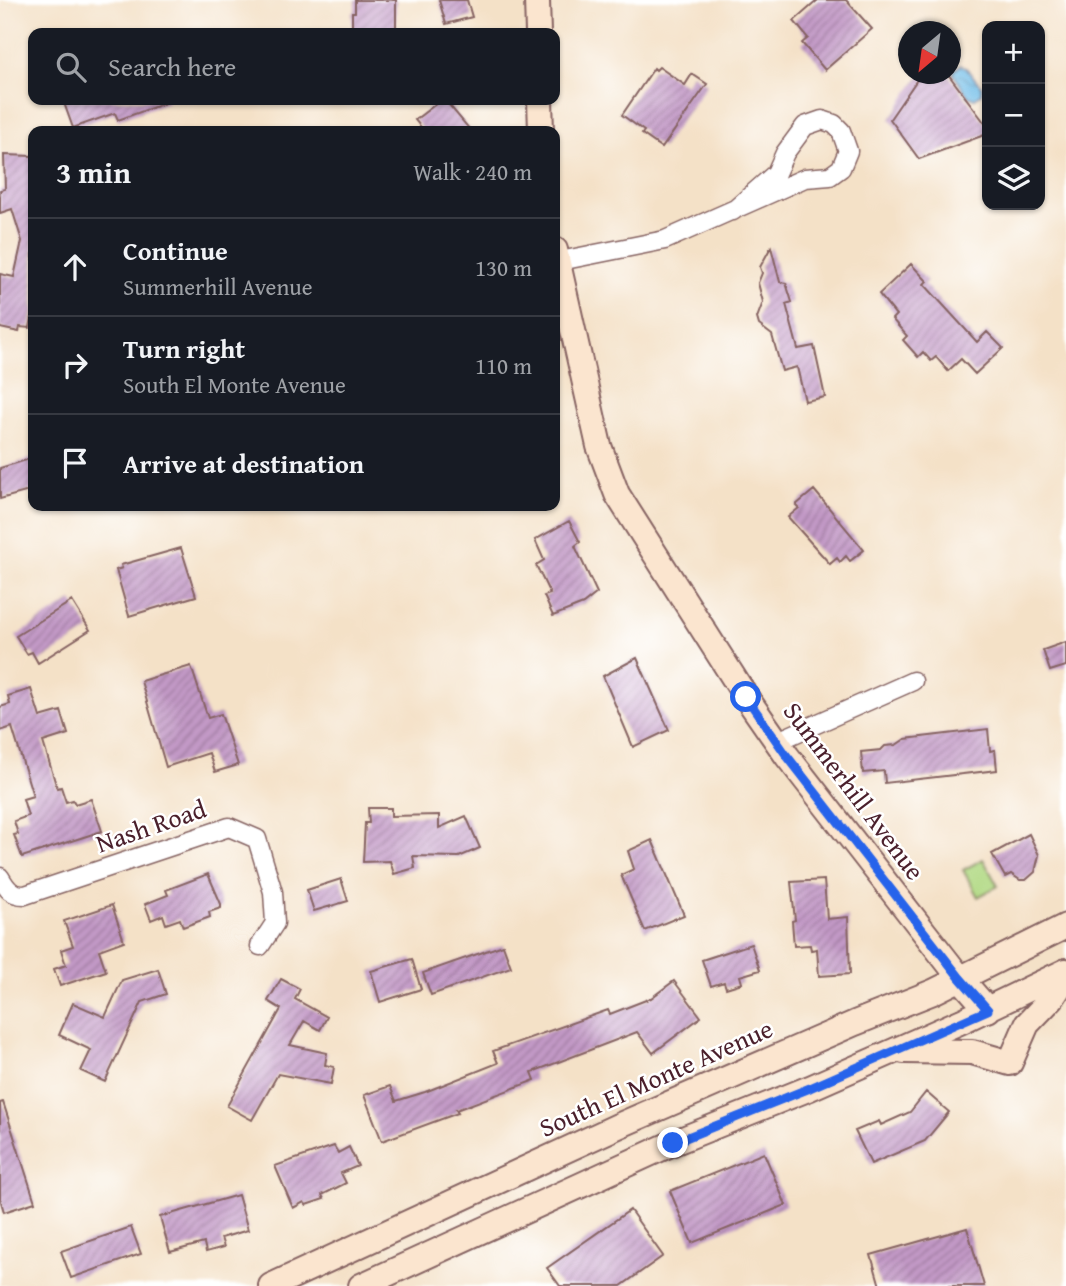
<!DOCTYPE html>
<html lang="en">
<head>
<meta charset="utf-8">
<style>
  body { margin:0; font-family:"Gentium Book Plus",serif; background:#242831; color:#f1f3f6 }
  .controls { position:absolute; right:21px; top:21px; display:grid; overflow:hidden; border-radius:14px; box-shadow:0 2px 5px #0004 }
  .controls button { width:63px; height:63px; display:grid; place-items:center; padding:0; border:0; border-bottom:2px solid #363941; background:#171b24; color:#f1f3f6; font:35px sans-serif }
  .compass { position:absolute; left:898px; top:21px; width:63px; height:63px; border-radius:50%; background:#171b24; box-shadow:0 2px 5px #0004; rotate:209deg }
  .stop { position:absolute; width:21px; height:21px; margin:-16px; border:5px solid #2563eb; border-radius:50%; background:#fff }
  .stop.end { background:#2563eb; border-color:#fff; box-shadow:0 2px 7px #0008 }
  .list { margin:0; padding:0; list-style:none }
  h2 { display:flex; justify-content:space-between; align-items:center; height:91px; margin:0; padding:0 28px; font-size:30px }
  h2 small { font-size:23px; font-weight:400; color:#9ea1a6 }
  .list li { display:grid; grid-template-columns:46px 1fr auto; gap:21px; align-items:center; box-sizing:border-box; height:98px; padding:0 28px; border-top:2px solid #363941 }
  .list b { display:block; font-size:26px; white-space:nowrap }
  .list p { margin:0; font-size:23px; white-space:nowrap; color:#9ea1a6 }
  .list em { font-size:23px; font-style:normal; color:#9ea1a6 }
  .icon { flex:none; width:38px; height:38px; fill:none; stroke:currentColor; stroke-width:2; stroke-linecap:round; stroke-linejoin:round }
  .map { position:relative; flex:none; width:1066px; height:1286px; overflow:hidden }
  .search { position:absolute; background:#171b24; box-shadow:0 2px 5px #0004; left:28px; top:28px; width:532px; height:77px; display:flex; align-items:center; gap:18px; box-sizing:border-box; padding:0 24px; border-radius:14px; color:#9ea1a6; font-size:26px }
  .panel { position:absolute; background:#171b24; box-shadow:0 2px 5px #0004; left:28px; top:126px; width:532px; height:385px; border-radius:14px }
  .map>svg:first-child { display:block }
  .garden { fill:#b1d983; stroke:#7e7c57; stroke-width:2 }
  .water { fill:url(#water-waves); stroke:#5b6d89; stroke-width:2 }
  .building { fill:url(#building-hatch) }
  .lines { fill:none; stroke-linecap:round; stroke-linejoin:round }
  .street-casing { stroke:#866362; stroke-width:21 }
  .secondary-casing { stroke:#866362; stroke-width:28 }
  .street { stroke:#fff; stroke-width:18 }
  .secondary { stroke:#fbe5cf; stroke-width:24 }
  .route { stroke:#2563eb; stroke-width:9 }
  .labels { text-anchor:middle; stroke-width:5; stroke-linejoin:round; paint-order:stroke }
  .street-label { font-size:26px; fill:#4a1f2b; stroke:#fff }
</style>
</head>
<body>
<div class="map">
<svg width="1066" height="1286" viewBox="0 0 1066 1286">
  <defs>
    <pattern id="water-waves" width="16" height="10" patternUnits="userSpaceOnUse" patternTransform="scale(1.75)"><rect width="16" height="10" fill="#6cbbe7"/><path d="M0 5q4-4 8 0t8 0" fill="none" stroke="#5fa0c6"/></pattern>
    <pattern id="building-hatch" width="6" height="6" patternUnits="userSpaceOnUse" patternTransform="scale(1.75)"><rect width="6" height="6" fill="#c299c6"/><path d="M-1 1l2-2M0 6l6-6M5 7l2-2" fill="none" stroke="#a07ca1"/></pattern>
  </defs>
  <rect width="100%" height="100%" fill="#fff"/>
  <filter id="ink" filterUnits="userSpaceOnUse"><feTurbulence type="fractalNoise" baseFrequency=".0143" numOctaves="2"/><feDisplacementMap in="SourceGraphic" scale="14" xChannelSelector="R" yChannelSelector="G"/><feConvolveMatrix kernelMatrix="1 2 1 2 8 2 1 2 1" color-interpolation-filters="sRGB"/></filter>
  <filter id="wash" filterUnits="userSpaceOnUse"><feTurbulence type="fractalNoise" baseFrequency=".00686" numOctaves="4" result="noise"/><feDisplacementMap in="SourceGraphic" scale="28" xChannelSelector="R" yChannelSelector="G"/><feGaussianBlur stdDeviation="1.57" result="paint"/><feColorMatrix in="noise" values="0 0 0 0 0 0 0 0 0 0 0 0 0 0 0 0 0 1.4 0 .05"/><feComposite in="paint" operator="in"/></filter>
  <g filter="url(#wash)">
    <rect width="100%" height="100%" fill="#f4e1c7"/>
    <!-- garden -->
    <path class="garden" d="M983,859l15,27 -20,11 -15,-27z"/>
    <!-- water -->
    <path class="water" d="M961,65l5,3 16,19 -1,7 -6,4 -6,-1 -16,-23 1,-4z"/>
    <g id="blocks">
      <!-- building -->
      <path class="building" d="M355,0h41v33h-44v-21h3z
        M439,0h28l5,17 -26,7z
        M818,0h28l26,29 -47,41 -23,-27 6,-5 -14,-17z
        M659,67l26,18 7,-11 15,10 -45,64 -20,-14 2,-3 -22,-16 32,-47 2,2z
        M921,74h27l39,52v8l-68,25 -29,-40z
        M63,100h105v2l-50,18 -3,-7 -42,15z
        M441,100h4l26,31h-47l-9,-11z
        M4,155l29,1v156l-3,16 -10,-1 -1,5 -19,-4v-54l14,3 8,-36 -10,-32 -12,4v-23l5,-1z
        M771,247l9,35 6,1 6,19 -6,2 12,45 16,-3 11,51 -20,4 -8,-34 -15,4 -10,-36 -13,-10 -2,-7 6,-16 -5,-19 4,-10 -2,-6z
        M911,264l16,17 -3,3 53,58 10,-10 16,16 -28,26 -14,-15 -13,12 -12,-14 -5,4 -8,-9 -5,5 -15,-17 4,-4 -15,-17 4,-4 -17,-21z
        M33,458v32l-33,9v-31z
        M814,490l50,60 -14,11 -4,-5 -6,6 -3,-4 -7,6 -42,-47 11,-9 -3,-3z
        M569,521l11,21 -5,4 22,47 -14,11 -30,12 -9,-20 6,-2 -14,-29 8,-5 -9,-20z
        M181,548l15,48 -67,20 -13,-46 6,-2 -1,-3z
        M72,601l18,29 -52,33 -6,-11 -5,2 -11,-18z
        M1066,642v24l-16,5 -7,-21z
        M637,658l32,72 -36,17 -30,-71z
        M191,666l17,52 13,-4 17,51 -23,7 -6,-19 -43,14 -25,-86z
        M31,689l9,28 21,-6 7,23 -25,8 14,46 4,-1 5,15 7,-2 2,4 16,-5 11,32 -80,26 -8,-22 4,-1 -4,-13 14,-5 -5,-17 10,-3 -21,-69 -12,4v-24l10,-3 -2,-8z
        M988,729l2,22 5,-1 2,20 -112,13 -1,-12 -21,2 -2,-21 20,-2 4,-4 11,-1 9,-6z
        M368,808h23v8l48,-1v13l27,-12 14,32 -21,9 -46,-1 2,12 -21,6 -4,-13 -27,1 2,-39h4z
        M1029,834l10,21 -4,17 -9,8h-6l-9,-6 -6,3 -13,-23z
        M652,840l32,75 -39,16 -24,-56 13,-6 -6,-18z
        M208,874l13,30v4l-12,4 1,5 -27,10 -3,-8 -14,5 -3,-9 -12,5 -6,-16 23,-9 -2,-5z
        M341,879l7,22 -34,10 -7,-21z
        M824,880l3,39 21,-2 2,57 -31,2 -2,-27 -6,1 -1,-5 -16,1 -2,-25 3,-1 -4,-38z
        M112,905l12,36 -25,9 7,21 -46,15 -6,-17 12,-4 -5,-15 12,-4 -9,-25z
        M751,944l9,26 -20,6 2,7 -16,5 -2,-6 -13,4 -9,-26z
        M503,945l8,22 -80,28 -8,-22z
        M412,959l9,30 -41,13 -9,-31z
        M158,969l8,25 -24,8 -37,80 -24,-11 10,-21 -32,-15 14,-32 32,14 17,-37z
        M281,979l19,10 -5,10 32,18 -7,13 -16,-9 -14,24 37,8 -2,12 9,2 -3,17 -53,-10 -26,46 -25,-14 54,-97 -13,-8z
        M674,981l27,36 -48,36 -16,-21 -105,40 3,8 -79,30 2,3 -76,28 -18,-46 26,-9 6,15 29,-9 73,-29 -5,-12 115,-41 2,4 41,-16z
        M926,1092l23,20 -24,29 -54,23 -16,-33 24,-10 2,4 29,-13z
        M3,1102l32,100 -31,10 -4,-14v-95z
        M334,1146l4,7 11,-6 9,19 -17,7 5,10 -24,12 2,4 -18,6 -2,-3 -11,6 -18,-42z
        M764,1153l22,52 -94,38 -22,-52z
        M238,1195l10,35 -27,8 3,9 -18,5 -2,-9 -34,9 -10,-35z
        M630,1210l33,46 -42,30h-61l-13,-18z
        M131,1227l10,27 -70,24 -10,-27z
        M967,1228l17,58h-104l-9,-31z"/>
    </g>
  </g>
  <g filter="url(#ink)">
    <use href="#blocks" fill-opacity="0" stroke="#866362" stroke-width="2"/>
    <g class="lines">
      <!-- street casing -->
      <g class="street-casing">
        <path id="street" d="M555,262l110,-22 140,-62 25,-2 11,-8 7,-17 -7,-20 -7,-7 -12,-4 -17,6 -20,27 -9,20 -43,38
          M778,741l135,-60
          M0,877c7,12 11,18 25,18l204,-68 28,12 16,53 2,31 -15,23"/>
      </g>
      <!-- secondary casing -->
      <g class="secondary-casing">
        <path id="secondary" d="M537,0l1,33
          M540,100l1,31
          M555,250l44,196 18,48 129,203 41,59 173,222 28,32
          M904,1051l68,1 38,11 17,-39 25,-26 14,-21
          M271,1286l347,-160 237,-103 78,-31 133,-66
          M361,1286l312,-143 137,-55 152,-67 104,-50"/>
      </g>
      <!-- street -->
      <use href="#street" class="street"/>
      <!-- secondary -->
      <use href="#secondary" class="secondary"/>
    </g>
  </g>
  <g class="lines" filter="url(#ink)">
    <!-- route -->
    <path class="route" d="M673,1143l137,-55 178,-78 -28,-32 -173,-222 -41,-59"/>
  </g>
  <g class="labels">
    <!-- street labels -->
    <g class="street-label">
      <text transform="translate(854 791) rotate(53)" y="9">Summerhill Avenue</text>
      <text transform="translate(151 826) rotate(-19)" y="9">Nash Road</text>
      <text transform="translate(656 1078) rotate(-24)" y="9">South El Monte Avenue</text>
    </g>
  </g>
</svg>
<div class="controls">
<button>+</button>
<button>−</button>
<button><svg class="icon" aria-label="layers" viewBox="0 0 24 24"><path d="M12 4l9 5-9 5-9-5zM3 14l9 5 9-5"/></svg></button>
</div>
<svg class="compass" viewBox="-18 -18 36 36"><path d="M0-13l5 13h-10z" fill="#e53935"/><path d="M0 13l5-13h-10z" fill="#9ea1a6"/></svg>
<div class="stop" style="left:746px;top:697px"></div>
<div class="stop end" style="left:673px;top:1143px"></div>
<div class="search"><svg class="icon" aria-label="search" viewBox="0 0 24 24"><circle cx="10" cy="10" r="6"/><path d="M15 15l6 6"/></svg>Search here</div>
<section class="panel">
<h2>3 min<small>Walk · 240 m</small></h2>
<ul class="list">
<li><svg class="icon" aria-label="ahead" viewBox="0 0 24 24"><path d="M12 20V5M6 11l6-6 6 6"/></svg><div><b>Continue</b><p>Summerhill Avenue</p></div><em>130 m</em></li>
<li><svg class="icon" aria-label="right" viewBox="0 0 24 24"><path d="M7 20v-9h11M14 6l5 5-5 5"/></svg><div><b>Turn right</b><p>South El Monte Avenue</p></div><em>110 m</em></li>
<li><svg class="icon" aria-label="arrive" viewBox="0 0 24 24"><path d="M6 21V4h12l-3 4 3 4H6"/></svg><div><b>Arrive at destination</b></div></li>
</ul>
</section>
</div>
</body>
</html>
